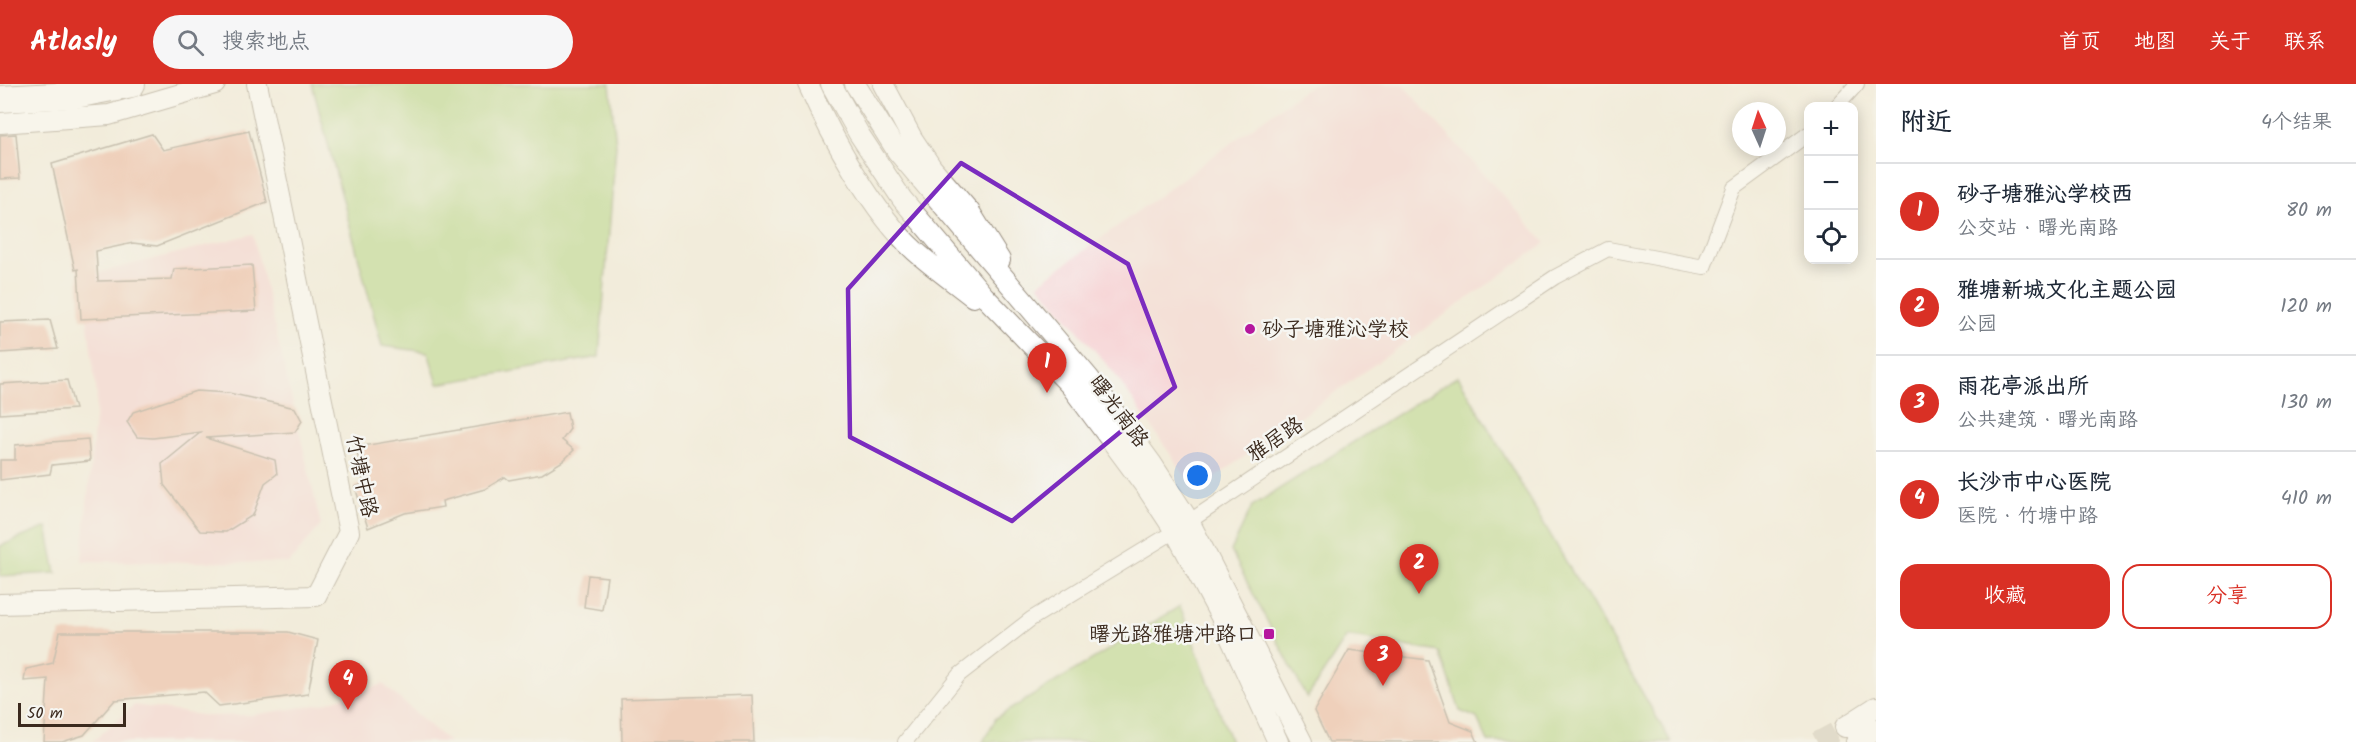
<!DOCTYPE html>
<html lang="zh">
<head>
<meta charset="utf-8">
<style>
  body { margin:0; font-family:Kalam,"LXGW WenKai TC",sans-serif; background:#f6f6f7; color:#1f2937 }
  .controls { position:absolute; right:18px; top:18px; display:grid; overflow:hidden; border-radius:12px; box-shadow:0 3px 15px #0003 }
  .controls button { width:54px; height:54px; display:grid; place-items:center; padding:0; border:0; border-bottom:2px solid #e0e1e3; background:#fff; color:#1f2937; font:30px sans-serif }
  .compass { position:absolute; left:1732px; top:18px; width:54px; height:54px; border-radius:50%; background:#fff; box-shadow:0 3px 15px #0003; rotate:357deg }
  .scale { position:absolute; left:18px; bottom:15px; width:108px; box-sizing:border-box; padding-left:6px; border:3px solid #3b2a1e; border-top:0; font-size:16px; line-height:21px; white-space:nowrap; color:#3b2a1e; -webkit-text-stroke:4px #f6f6f2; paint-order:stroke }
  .you { position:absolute; left:1198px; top:392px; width:21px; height:21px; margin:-15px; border:4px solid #fff; border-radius:50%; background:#1a73e8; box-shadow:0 0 0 9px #1a73e833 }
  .badge { display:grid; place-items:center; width:39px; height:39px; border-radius:50%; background:#d93025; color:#fff; font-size:20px; font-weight:700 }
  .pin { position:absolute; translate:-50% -50px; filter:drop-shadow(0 2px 3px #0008) }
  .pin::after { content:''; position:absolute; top:32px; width:21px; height:18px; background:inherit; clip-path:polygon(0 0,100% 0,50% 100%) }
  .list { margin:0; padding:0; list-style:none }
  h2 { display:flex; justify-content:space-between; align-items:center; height:78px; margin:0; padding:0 24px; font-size:26px }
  h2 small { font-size:20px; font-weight:400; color:#747a83 }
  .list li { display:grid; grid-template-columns:39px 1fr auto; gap:18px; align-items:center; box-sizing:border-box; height:96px; padding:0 24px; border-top:2px solid #e0e1e3 }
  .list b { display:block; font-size:22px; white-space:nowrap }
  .list p { margin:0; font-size:20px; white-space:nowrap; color:#747a83 }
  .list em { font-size:20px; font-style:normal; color:#747a83 }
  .actions { display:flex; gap:12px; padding:18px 24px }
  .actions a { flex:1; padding:14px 0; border:2px solid #d93025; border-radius:18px; text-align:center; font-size:21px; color:#d93025 }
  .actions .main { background:#d93025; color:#fff }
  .icon { flex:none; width:33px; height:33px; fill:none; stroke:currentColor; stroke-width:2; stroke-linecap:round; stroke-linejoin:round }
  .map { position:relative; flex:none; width:1876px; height:658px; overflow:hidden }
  header { display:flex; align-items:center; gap:36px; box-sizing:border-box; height:84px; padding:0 30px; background:#d93025; color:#fff }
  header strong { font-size:28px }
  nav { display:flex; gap:33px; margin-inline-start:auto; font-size:21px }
  .search { width:420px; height:54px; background:#f6f6f7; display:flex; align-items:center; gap:15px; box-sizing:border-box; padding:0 21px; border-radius:33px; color:#747a83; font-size:22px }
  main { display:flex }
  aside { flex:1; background:#fff }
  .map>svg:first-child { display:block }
  .built { fill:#f7cfd1 }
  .green { fill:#add37d; stroke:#747e4e; stroke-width:1.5 }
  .building { fill:#ecae96 }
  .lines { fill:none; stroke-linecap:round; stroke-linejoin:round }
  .secondary-tunnel { stroke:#cdc5b5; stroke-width:20; stroke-dasharray:20 10; stroke-linecap:butt }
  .street-casing { stroke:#968b7c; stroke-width:16 }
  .secondary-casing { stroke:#968b7c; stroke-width:22 }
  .highway-casing { stroke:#968b7c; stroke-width:28 }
  .street { stroke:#fff; stroke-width:14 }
  .secondary { stroke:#fff; stroke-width:20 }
  .highway { stroke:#fff; stroke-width:26 }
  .marked { fill:none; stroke:#7b2cbf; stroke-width:4.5; stroke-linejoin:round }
  .poi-dot { fill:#b5179e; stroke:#f6f6f2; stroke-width:2 }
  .labels { text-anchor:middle; stroke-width:5; stroke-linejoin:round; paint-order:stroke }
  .poi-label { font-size:21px; fill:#3b2a1e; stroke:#f6f6f2; text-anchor:start }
  .street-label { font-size:21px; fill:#3b2a1e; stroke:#f6f6f2 }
</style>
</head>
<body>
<header>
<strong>Atlasly</strong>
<div class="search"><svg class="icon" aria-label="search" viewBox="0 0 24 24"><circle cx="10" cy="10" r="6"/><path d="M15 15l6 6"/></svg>搜索地点</div>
<nav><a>首页</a><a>地图</a><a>关于</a><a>联系</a></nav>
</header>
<main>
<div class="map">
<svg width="1876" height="658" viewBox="0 0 1876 658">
  <rect width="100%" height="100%" fill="#f6f6f2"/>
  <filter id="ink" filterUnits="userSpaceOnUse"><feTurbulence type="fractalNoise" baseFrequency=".0167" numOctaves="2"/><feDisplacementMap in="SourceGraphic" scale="12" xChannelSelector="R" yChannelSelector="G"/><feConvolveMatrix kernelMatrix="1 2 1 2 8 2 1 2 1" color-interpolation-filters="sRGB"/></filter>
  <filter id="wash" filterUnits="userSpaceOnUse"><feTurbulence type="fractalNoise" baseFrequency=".008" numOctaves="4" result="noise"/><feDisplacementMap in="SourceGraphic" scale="24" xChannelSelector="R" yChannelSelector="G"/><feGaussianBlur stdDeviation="1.35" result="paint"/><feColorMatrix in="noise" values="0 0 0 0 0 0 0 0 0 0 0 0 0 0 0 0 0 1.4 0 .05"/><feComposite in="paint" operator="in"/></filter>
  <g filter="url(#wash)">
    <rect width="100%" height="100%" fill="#f2ecdb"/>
    <!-- built -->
    <path class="built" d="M1312,0h90l144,159 -350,248 -82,-118 -76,-89z
      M253,150l68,291 -32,38 -207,-2 15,-164 -15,-120z
      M383,600l66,58h-357l42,-37 74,11 44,-1 70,-11z"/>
    <!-- green -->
    <path class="green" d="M312,0h298l6,61 -17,212 -161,27 -10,-32 -46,-6z
      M1458,292l213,366h-183l-11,-24 -17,-7 -20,-59 -93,-16 -40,62 -76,-147 21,-45z
      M47,443l9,46 -56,3v-30z
      M1180,522l51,136h-248l13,-24z"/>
    <g id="blocks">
      <!-- building -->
      <path class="building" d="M249,47l18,71 -110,44 -24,-3 -37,8 2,30 74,-2 2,-10 78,-4 4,46 -175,8 -3,-50 -3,1 -23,-106 100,-30 11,16z
        M16,50l4,44 -20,1v-44z
        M50,236l8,29 -58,4v-31z
        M67,296l8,29 -75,5v-30z
        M196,307l33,2 66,15 7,13 -7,11 -89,6 69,22 2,14 -12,9 -12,32 -27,17 -26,-1 -36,-46 -2,-21 39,-32 -48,6 -16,-1 -10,-15 6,-10z
        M567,328l3,17 -8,11 12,10 -11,11 -21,13 -33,6 -4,-3 -20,12 -43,12 1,6 -38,6 -37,15 -13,-41 8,-3v-4l-7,-33z
        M88,355l2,22 -38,4 -2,9 -50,6v-20h15v-15z
        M588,491l19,2 -5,33 -18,-3z
        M60,548h228l30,8 -10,54 -89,12 -15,-14 -89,8 -31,35 -22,7h-18l4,-63 -24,2 2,-12 27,-6z
        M1349,566l79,10 22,62 23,9 5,11h-149l-15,-31z
        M752,611l2,47h-132l-1,-43z"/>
    </g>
  </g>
  <g filter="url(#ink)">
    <use href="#blocks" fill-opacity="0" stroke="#968b7c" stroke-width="1.5"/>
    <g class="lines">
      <!-- secondary-tunnel -->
      <path class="secondary-tunnel" d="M1817,658l28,-15"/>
      <!-- street casing -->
      <g class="street-casing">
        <path id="street" d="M1837,22l20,-22
          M905,658l54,-67 72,-56 144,-88 380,-254 53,-28 96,18 30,-79 74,-54"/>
      </g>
      <!-- secondary casing -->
      <g class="secondary-casing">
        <path id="secondary" d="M808,0c23,52 65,129 107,167 18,16 39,31 58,46
          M831,0l28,50 43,65 82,97 86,89 78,105 27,41 46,86 57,125
          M855,0l42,67 192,227 63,86 37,57 113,221
          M883,0l29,54 20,30 38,44 30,48
          M0,39l109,-8 106,-31
          M0,520l316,-8 33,-64 -92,-448
          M1845,643l31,-20
          M1856,658l20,-13"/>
      </g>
      <!-- highway casing -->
      <g class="highway-casing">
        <path id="highway" d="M0,15l75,-4 57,-11"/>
      </g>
      <!-- street -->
      <use href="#street" class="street"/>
      <!-- secondary -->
      <use href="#secondary" class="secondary"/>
      <!-- highway -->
      <use href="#highway" class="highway"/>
    </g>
  </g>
  <!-- marked area -->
  <path d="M0 0H1876V658H0ZM961,79l167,101 47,123 -163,134 -162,-84 -2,-148z" fill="#f2ecdb" fill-opacity=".55" fill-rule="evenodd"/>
  <path class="marked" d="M961,79l167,101 47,123 -163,134 -162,-84 -2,-148z"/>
  <!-- markers -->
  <g class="poi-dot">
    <circle cx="1250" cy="245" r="6"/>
    <rect x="1263" y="544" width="12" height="12" rx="3"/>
  </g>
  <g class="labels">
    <!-- poi labels -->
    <g class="poi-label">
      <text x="1262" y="252">砂子塘雅沁学校</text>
      <text x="1257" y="557" text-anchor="end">曙光路雅塘冲路口</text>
    </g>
    <!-- street labels -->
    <g class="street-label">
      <text transform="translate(1119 327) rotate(53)" y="7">曙光南路</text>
      <text transform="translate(1275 355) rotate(-34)" y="7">雅居路</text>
      <text transform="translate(362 392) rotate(78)" y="7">竹塘中路</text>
    </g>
  </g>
</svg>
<div class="controls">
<button>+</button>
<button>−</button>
<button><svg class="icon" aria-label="locate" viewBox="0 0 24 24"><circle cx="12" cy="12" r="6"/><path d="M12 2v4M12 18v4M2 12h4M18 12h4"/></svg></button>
</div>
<svg class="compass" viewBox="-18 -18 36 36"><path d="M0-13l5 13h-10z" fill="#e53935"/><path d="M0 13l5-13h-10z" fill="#747a83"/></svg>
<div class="scale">50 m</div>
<div class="you"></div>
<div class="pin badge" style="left:1047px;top:309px">1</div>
<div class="pin badge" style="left:1419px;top:510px">2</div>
<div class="pin badge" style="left:1383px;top:602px">3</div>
<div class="pin badge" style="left:348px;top:626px">4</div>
</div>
<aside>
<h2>附近<small>4个结果</small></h2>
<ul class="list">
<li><span class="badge">1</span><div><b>砂子塘雅沁学校西</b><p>公交站 · 曙光南路</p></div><em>80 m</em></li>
<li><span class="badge">2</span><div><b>雅塘新城文化主题公园</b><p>公园</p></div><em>120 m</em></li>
<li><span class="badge">3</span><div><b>雨花亭派出所</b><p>公共建筑 · 曙光南路</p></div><em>130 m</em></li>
<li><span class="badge">4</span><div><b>长沙市中心医院</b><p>医院 · 竹塘中路</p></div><em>410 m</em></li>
</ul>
<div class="actions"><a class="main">收藏</a><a>分享</a></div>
</aside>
</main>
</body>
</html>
